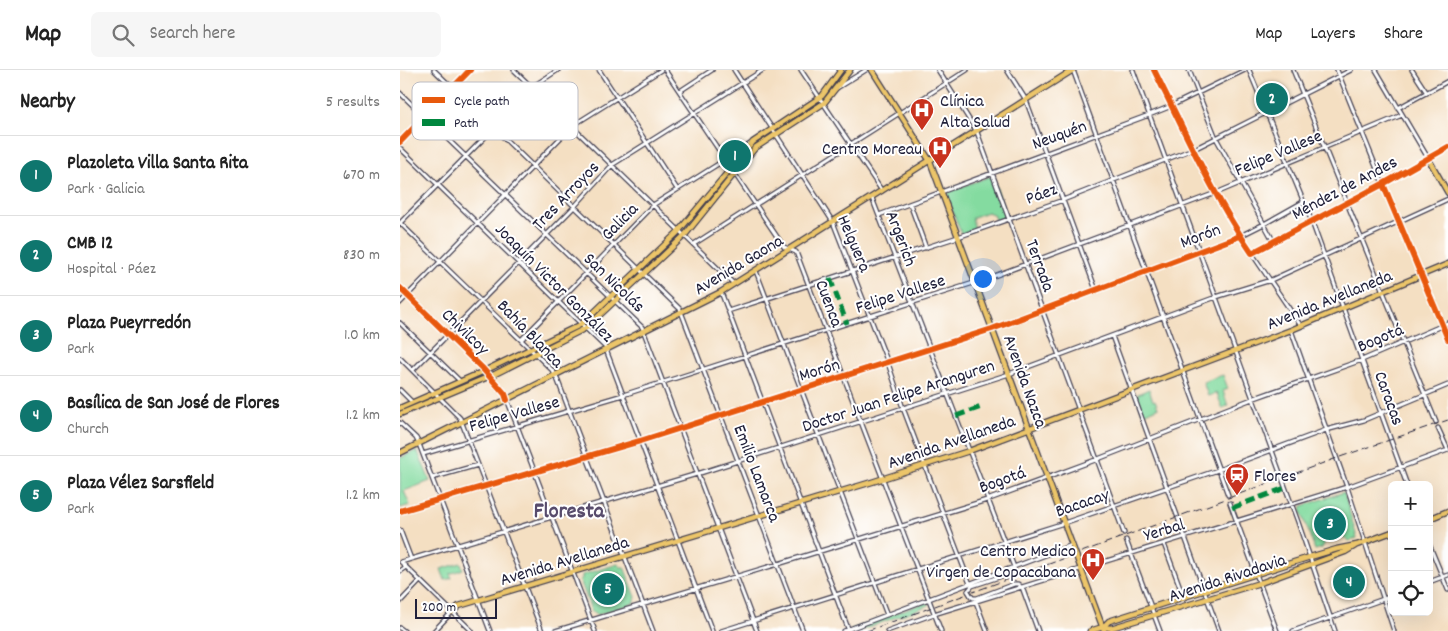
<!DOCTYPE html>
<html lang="en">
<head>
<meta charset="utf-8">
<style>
  body { margin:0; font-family:Dekko,sans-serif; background:#f6f6f6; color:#222 }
  .controls { position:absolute; right:15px; bottom:15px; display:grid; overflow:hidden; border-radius:8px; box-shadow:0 5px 20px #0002 }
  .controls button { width:45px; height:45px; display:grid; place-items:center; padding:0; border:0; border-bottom:1px solid #e0e0e0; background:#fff; color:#222; font:25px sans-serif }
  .scale { position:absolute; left:15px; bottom:12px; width:82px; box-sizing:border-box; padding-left:5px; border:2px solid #22223b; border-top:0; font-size:14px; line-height:18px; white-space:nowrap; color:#22223b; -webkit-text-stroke:4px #fff; paint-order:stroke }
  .you { position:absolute; left:582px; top:208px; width:18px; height:18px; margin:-12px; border:4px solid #fff; border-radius:50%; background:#1a73e8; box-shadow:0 0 0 8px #1a73e833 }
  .badge { display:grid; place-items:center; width:32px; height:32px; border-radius:50%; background:#0f766e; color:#fff; font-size:16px; font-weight:700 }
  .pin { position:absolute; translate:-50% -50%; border:2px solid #fff; box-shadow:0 1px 5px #0006 }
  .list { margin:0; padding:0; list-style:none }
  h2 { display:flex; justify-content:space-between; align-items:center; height:65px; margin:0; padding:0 20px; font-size:21px }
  h2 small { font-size:16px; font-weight:400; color:#767676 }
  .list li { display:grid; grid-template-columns:32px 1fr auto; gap:15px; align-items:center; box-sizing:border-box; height:80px; padding:0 20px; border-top:1px solid #e0e0e0 }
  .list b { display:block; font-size:19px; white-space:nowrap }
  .list p { margin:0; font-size:16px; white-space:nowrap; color:#767676 }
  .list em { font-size:16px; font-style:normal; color:#767676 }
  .icon { flex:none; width:28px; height:28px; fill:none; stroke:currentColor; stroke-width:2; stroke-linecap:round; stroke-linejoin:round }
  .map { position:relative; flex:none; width:1048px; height:561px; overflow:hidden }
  header { display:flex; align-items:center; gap:30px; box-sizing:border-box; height:70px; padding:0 25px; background:#fff; border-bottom:1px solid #e0e0e0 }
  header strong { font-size:24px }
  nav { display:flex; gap:28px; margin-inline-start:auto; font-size:18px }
  .search { width:350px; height:45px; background:#f6f6f6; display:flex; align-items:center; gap:12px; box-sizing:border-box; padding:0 18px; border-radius:8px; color:#767676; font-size:19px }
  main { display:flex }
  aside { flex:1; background:#fff }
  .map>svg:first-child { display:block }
  .green { fill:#84dba0; stroke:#537e6e }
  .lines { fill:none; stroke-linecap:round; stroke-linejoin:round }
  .minor-casing { stroke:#423e4f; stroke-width:5.5 }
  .major-casing { stroke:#423e4f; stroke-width:7 }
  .minor { stroke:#fff; stroke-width:3 }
  .major { stroke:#ecc569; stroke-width:4.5 }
  .rail { stroke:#22223b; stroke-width:1; stroke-dasharray:8 4; stroke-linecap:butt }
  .minor-bridge-casing { stroke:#423e4f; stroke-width:5.5; stroke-linecap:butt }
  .minor-bridge { stroke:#fff; stroke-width:3 }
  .quiet { stroke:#00873e; stroke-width:5; stroke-dasharray:10 5; stroke-linecap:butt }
  .cycleway-casing { stroke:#fff; stroke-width:9 }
  .cycleway { stroke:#e8590c; stroke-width:6 }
  .labels { text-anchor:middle; stroke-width:4; stroke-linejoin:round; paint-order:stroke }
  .poi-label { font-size:18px; fill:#22223b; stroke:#fff; text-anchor:start }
  .street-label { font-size:18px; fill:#22223b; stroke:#fff }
  .district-label { font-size:22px; font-weight:bold; fill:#584c6c; stroke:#fff }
  .key { fill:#fff; stroke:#bdbdc4; stroke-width:1 }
  .key-label { font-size:14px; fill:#22223b }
</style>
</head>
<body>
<header>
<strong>Map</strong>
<div class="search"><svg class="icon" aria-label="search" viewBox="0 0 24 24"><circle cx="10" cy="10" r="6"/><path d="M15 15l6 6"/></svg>Search here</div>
<nav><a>Map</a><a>Layers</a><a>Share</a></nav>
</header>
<main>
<aside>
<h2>Nearby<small>5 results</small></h2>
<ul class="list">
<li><span class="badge">1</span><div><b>Plazoleta Villa Santa Rita</b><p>Park · Galicia</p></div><em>670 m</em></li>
<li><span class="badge">2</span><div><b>CMB 12</b><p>Hospital · Páez</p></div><em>830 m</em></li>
<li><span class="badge">3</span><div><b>Plaza Pueyrredón</b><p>Park</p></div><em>1.0 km</em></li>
<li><span class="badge">4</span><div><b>Basílica de San José de Flores</b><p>Church</p></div><em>1.2 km</em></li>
<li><span class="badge">5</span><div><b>Plaza Vélez Sarsfield</b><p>Park</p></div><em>1.2 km</em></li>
</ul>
</aside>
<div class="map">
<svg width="1048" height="561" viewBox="0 0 1048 561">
  <rect width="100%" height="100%" fill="#fff"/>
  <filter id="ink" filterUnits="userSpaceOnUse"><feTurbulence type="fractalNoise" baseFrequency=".02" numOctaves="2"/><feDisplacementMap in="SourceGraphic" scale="10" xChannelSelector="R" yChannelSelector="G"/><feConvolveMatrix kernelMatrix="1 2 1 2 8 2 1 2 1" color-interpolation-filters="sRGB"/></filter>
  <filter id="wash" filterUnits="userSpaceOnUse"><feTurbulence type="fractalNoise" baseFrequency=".0096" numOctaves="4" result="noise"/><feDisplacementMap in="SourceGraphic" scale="20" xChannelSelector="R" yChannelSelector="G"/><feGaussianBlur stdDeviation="1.12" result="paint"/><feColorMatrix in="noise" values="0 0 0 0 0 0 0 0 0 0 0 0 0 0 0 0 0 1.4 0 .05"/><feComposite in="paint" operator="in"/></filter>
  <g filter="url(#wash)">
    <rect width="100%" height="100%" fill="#f4dfc2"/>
    <!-- green -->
    <path class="green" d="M591,106l2,1 13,38 -1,3 -9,4 -3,-8 -6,-2 -15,6 3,12 -13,4 -2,-3 -13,-35 2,-5z
      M823,305l5,14 -5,2 5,15 -6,2 -5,-15 -9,3 -5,-14z
      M749,319l4,12 2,-1 3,8 -15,6 -6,-18 1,-2z
      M16,381l2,1 12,29 -26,10 6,14 -10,3v-50z
      M944,422l13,46 -7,3 -16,-9 -4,2 -8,14 -7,2 -14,-39 1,-5z
      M61,493l2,6 -13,5 2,4 -7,2 -4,-11z
      M218,494l2,3h4l12,30 -2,6 -37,12 -2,-3h-3l-12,-32 2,-1v-4z
      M526,532l3,3 -70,26h-8l1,-2z"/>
  </g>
  <g filter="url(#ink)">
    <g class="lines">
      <!-- minor casing -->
      <g class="minor-casing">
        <path id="minor" d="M34,0l246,239 123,322
          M114,0l220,214
          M199,0l78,119
          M265,0l119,177 12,5 145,379
          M334,0l99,152 55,141 15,45 67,176
          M401,0l81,121
          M538,0l39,62 147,401
          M607,0l19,30 70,190
          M673,0l155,425
          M733,0l165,452 37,109
          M754,0l62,123 20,37 65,96
          M789,0l27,68 58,104
          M849,0l63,152 95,263
          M893,0l143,352
          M937,0l46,114 65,155
          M976,0l52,88
          M1012,0l15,23
          M437,18l29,-18
          M280,21l32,-21
          M0,23l242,234 115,304
          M998,38l50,-27
          M0,72l70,-72
          M0,78l205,199 107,284
          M472,128l142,369v3l-3,3 -39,13 -4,5
          M510,134l16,44
          M479,145l270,-100 20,-8 76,-37
          M0,153l153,148 5,10 95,250
          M0,153l94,-95 38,-41 26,-17
          M294,174l273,-174
          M852,183l131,-69 65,-37
          M356,201l131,344
          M0,218l83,81 22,25 90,237
          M321,222l128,339
          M0,233l172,-177 89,-56
          M328,241l230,-74 105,-37 135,-53 153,-77
          M0,253l60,58
          M891,260l56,157 47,144
          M712,266l107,295
          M121,270l132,-135 97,-61
          M0,288l60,60 82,213
          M13,300l162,-164 37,-41 151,-95
          M0,320l12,12
          M0,353l16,15 3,6 71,187
          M1038,358l10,22
          M23,384l200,-59 363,-116 235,-88 181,-76
          M32,408l46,-13
          M830,433l47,128
          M0,441l240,-70 352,-112 248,-93 24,-12 39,-22
          M0,460l11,29
          M726,470l34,91
          M764,474l20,54
          M1029,474l19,46
          M1,492l296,-88 312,-100 207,-77 55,-17 177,-81
          M1,492l71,69
          M0,501l6,-4
          M1029,512l19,-7
          M622,517l16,44
          M571,526l2,2h4l37,-14h4l3,3
          M0,532l20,-21
          M576,532l11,29
          M0,558l4,3
          M34,561l18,-19
          M155,561l223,-67 209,-64 111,-41 154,-60 110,-39 86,-37
          M321,561l343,-108 154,-53 108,-40 38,-10 84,-35
          M444,561l228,-86
          M487,561l47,-17 413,-127 101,-37
          M893,561l99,-35"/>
      </g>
      <!-- major casing -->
      <g class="major-casing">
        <path id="major" d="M472,0l58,91 174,470
          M1028,88l20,35
          M0,338l82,-36 96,-46 7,-5 92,-88 76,-91 69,-46 19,-26
          M0,344l95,-40 91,-46 99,-93 70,-87 69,-45 26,-33
          M0,383l321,-161 352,-222
          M1029,449l19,-8
          M52,542l7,-6 413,-124 97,-31 322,-121 157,-66
          M703,557l8,1 152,-46 82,-30 10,-6
          M690,561l13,-4 6,-6 201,-64 27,-8 20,-4 35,-13"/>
      </g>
      <!-- minor -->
      <use href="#minor" class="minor"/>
      <!-- major -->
      <use href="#major" class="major"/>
      <!-- rail -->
      <path class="rail" d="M467,561l470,-173 111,-38"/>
      <!-- minor-bridge casing -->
      <g class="minor-bridge-casing">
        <path id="minor-bridge" d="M568,521l3,5"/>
      </g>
      <!-- minor-bridge -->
      <use href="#minor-bridge" class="minor-bridge"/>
      <!-- quiet -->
      <path class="quiet" d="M430,208l17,46
        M556,346l28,-10
        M832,438l53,-20"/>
      <!-- cycleway casing -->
      <g class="cycleway-casing">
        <path id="cycleway" d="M754,0c31,62 59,126 98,183l131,-69 65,-37
          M0,72l70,-72
          M983,114l65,155
          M0,218l83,81 22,25 2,6
          M0,441l240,-70 352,-112 248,-93"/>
      </g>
      <!-- cycleway -->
      <use href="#cycleway" class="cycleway"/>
    </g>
  </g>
  <!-- icons -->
  <defs>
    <g id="hospital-pin" transform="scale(1.25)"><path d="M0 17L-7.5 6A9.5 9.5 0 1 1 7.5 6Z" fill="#c8321e" stroke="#fff"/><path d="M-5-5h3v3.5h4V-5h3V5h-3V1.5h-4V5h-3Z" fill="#fff"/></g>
    <g id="station-pin" transform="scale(1.25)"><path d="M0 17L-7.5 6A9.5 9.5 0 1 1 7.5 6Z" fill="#c8321e" stroke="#fff"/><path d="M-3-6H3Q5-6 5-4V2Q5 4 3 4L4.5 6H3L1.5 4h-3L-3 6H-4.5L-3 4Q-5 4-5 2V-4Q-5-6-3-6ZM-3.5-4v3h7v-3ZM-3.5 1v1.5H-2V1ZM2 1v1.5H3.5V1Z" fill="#fff"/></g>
  </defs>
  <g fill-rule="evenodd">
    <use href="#hospital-pin" x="522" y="40"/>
    <use href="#hospital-pin" x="540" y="78"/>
    <use href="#station-pin" x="837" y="405"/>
    <use href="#hospital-pin" x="693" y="490"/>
  </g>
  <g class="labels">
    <!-- poi labels -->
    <g class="poi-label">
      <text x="540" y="36">Clínica<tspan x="540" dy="21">Alta Salud</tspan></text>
      <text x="522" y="84" text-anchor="end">Centro Moreau</text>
      <text x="854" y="411">Flores</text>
      <text x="676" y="486" text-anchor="end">Centro Medico<tspan x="676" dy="21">Virgen de Copacabana</tspan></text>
    </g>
    <!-- street labels -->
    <g class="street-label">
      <text transform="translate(659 64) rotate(-20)" y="6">Neuquén</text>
      <text transform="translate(878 82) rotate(-23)" y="6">Felipe Vallese</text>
      <text transform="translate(944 117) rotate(-28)" y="6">Méndez de Andes</text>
      <text transform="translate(641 123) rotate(-20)" y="6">Páez</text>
      <text transform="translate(165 125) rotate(-46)" y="6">Tres Arroyos</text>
      <text transform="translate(219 151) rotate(-46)" y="6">Galicia</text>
      <text transform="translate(800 165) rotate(-21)" y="6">Morón</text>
      <text transform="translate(502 168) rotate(69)" y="6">Argerich</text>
      <text transform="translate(455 173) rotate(67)" y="6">Helguera</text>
      <text transform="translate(338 194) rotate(-31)" y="6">Avenida Gaona</text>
      <text transform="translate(641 195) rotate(70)" y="6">Terrada</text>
      <text transform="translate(155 212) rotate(45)" y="6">Joaquín Victor González</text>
      <text transform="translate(215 212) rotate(44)" y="6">San Nicolás</text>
      <text transform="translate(500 223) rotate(-18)" y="6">Felipe Vallese</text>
      <text transform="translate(929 229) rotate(-22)" y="6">Avenida Avellaneda</text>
      <text transform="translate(430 233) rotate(69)" y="6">Cuenca</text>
      <text transform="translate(66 261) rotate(44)" y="6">Chivilcoy</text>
      <text transform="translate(131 263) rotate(46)" y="6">Bahía Blanca</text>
      <text transform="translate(980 267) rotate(-23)" y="6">Bogotá</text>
      <text transform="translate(419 299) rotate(-17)" y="6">Morón</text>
      <text transform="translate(626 311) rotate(70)" y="6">Avenida Nazca</text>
      <text transform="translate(498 325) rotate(-18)" y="6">Doctor Juan Felipe Aranguren</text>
      <text transform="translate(990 328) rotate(70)" y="6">Caracas</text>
      <text transform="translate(114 343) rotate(-16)" y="6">Felipe Vallese</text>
      <text transform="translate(551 371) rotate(-19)" y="6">Avenida Avellaneda</text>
      <text transform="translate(358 403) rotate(69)" y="6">Emilio Lamarca</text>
      <text transform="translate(602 409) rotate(-20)" y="6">Bogotá</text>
      <text transform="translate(682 432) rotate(-19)" y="6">Bacacay</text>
      <text transform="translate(764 459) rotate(-17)" y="6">Yerbal</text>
      <text transform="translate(164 490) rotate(-17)" y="6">Avenida Avellaneda</text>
      <text transform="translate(827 507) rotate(-18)" y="6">Avenida Rivadavia</text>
    </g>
    <!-- district labels -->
    <g class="district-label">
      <text x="169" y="447">Floresta</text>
    </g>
  </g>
  <!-- legend -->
  <rect x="12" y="12" width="166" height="58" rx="8" class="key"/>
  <rect x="22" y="27" width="23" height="6" fill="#e8590c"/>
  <rect x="22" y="49" width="23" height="7" fill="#00873e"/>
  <g class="key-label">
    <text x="54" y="35">Cycle path</text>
    <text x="54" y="57">Path</text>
  </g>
</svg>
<div class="controls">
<button>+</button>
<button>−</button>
<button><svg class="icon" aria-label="locate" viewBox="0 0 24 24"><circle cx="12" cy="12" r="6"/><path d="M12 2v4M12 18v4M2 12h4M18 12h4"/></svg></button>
</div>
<div class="scale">200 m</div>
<div class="you"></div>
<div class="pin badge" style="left:335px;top:86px">1</div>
<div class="pin badge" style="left:872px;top:29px">2</div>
<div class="pin badge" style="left:930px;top:454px">3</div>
<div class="pin badge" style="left:949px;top:512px">4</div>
<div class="pin badge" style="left:208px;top:519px">5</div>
</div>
</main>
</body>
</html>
